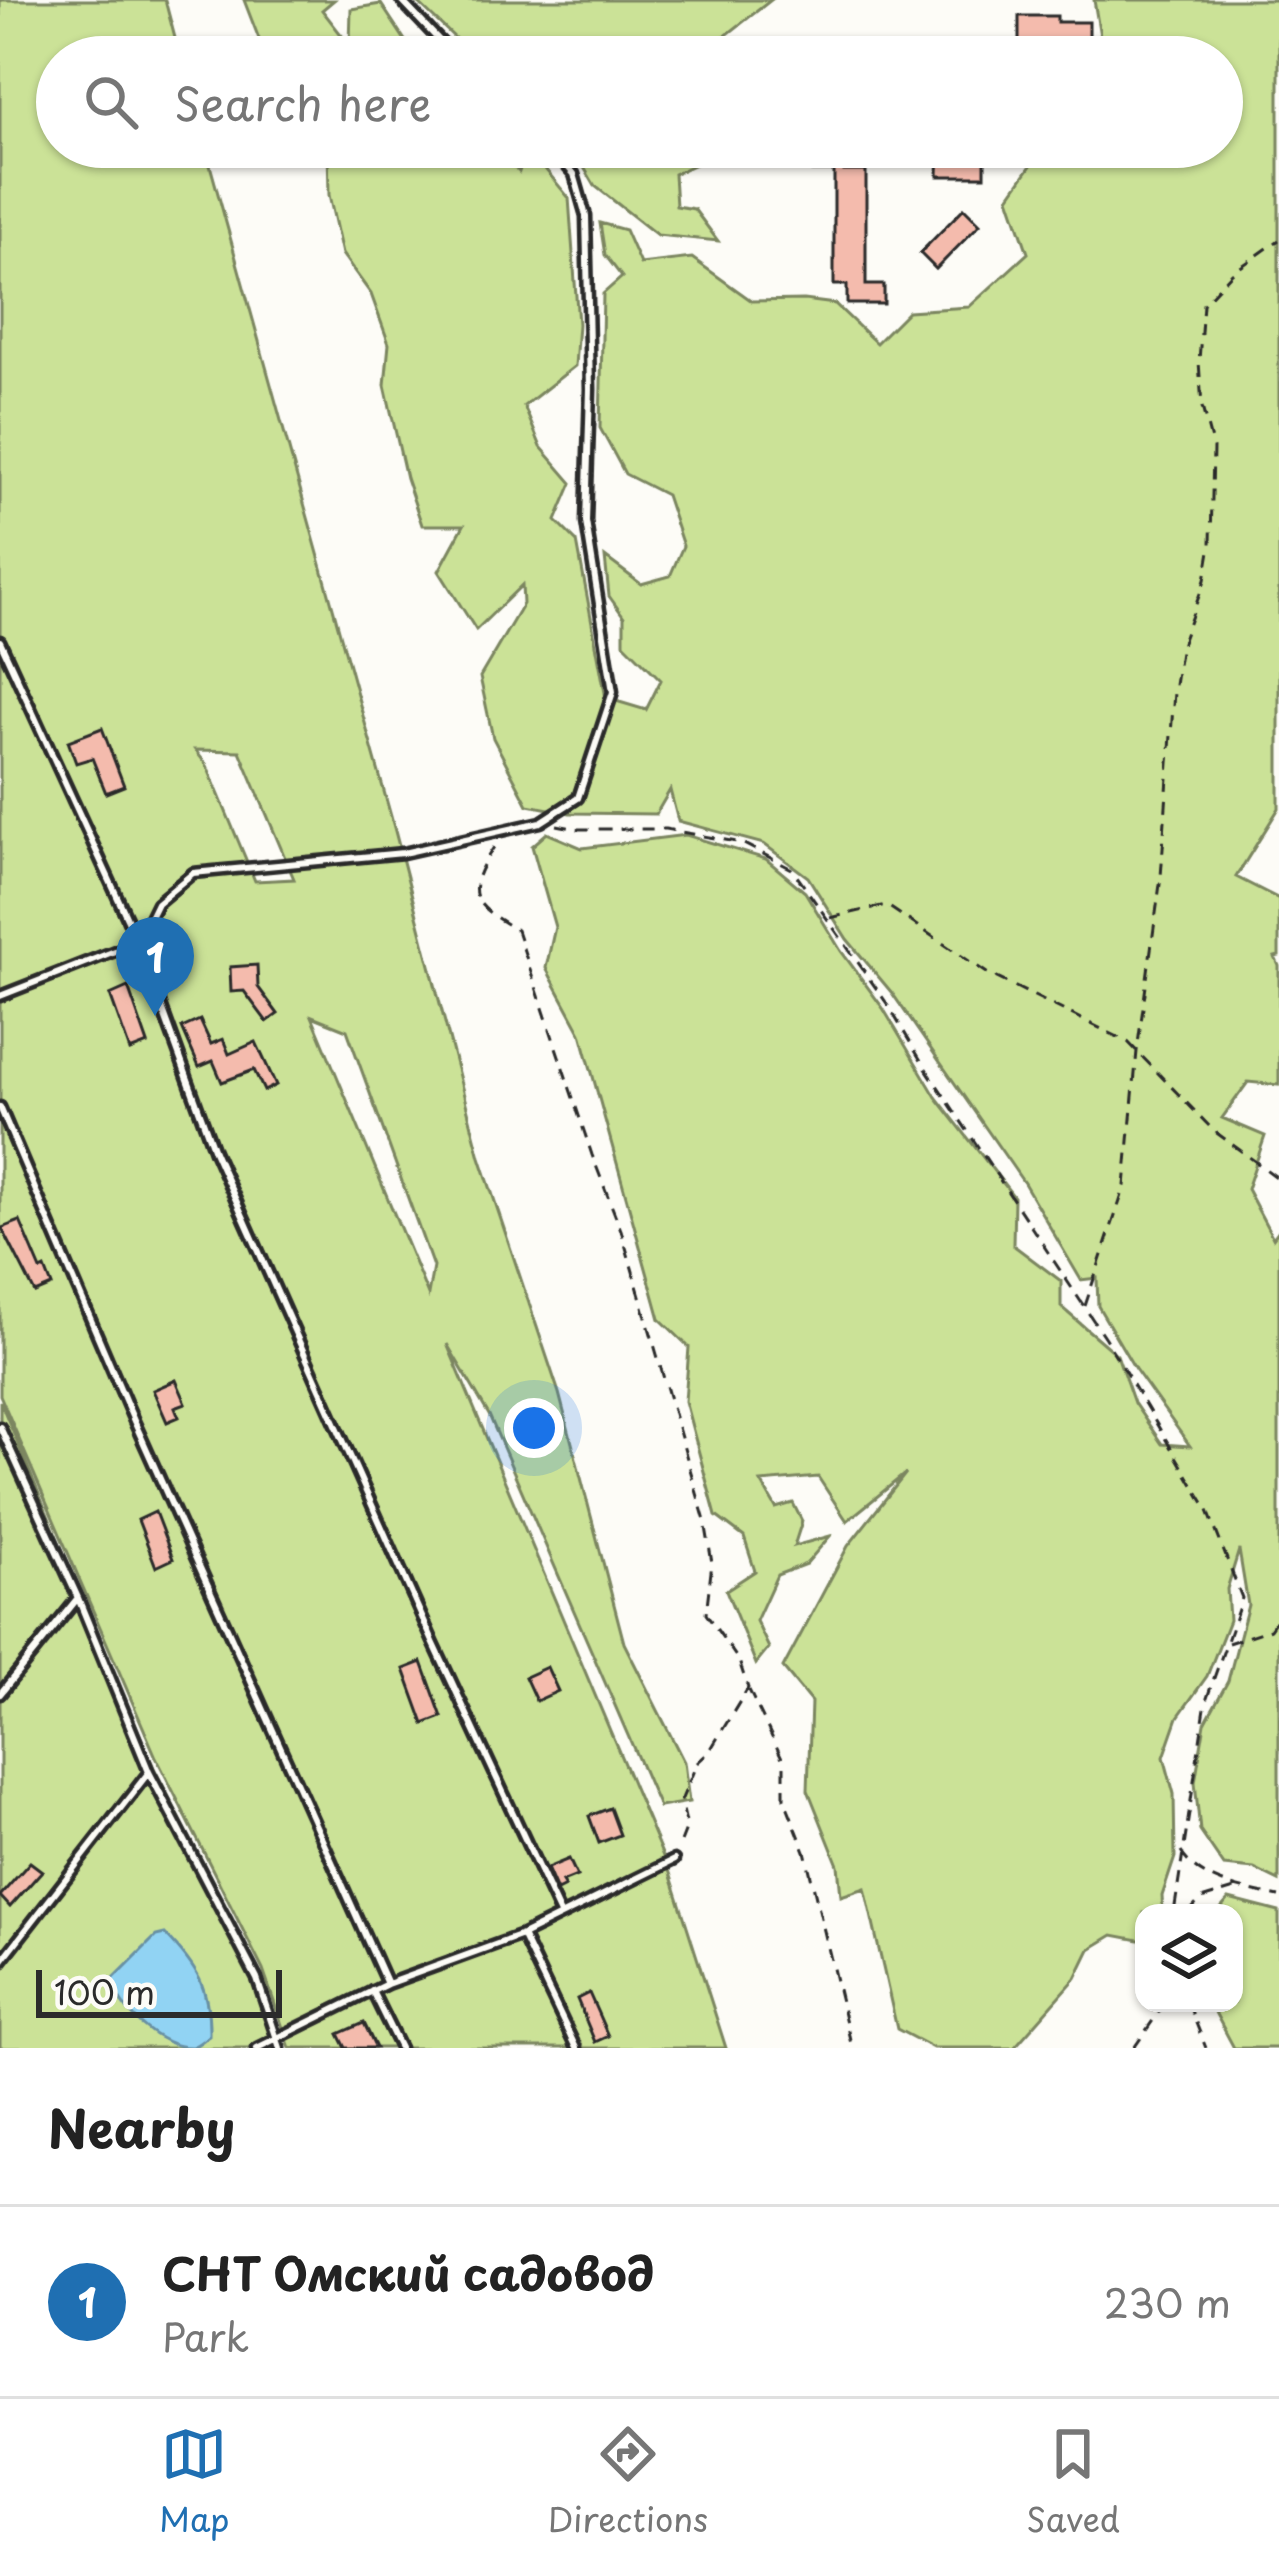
<!DOCTYPE html>
<html lang="en">
<head>
<meta charset="utf-8">
<style>
  body { margin:0; font-family:"Playpen Sans",sans-serif; background:#f6f6f6; color:#222 }
  .controls { position:absolute; right:36px; bottom:36px; display:grid; overflow:hidden; border-radius:24px; box-shadow:0 3px 9px #0004 }
  .controls button { width:108px; height:108px; display:grid; place-items:center; padding:0; border:0; border-bottom:3px solid #e0e0e0; background:#fff; color:#222; font:60px sans-serif }
  .scale { position:absolute; left:36px; bottom:30px; width:246px; box-sizing:border-box; padding-left:12px; border:6px solid #2b2b2b; border-top:0; font-size:33px; line-height:42px; white-space:nowrap; color:#2b2b2b; -webkit-text-stroke:9px #fdfcf7; paint-order:stroke }
  .you { position:absolute; left:534px; top:1428px; width:42px; height:42px; margin:-30px; border:9px solid #fff; border-radius:50%; background:#1a73e8; box-shadow:0 0 0 18px #1a73e833 }
  .badge { display:grid; place-items:center; width:78px; height:78px; border-radius:50%; background:#1f6fb2; color:#fff; font-size:39px; font-weight:700 }
  .pin { position:absolute; translate:-50% -99px; filter:drop-shadow(0 3px 6px #0008) }
  .pin::after { content:''; position:absolute; top:63px; width:42px; height:36px; background:inherit; clip-path:polygon(0 0,100% 0,50% 100%) }
  .list { margin:0; padding:0; list-style:none }
  h2 { display:flex; justify-content:space-between; align-items:center; height:156px; margin:0; padding:0 48px; font-size:51px }
  h2 small { font-size:39px; font-weight:400; color:#767676 }
  .list li { display:grid; grid-template-columns:78px 1fr auto; gap:36px; align-items:center; box-sizing:border-box; height:192px; padding:0 48px; border-top:3px solid #e0e0e0 }
  .list b { display:block; font-size:45px; white-space:nowrap }
  .list p { margin:0; font-size:39px; white-space:nowrap; color:#767676 }
  .list em { font-size:39px; font-style:normal; color:#767676 }
  .icon { flex:none; width:66px; height:66px; fill:none; stroke:currentColor; stroke-width:2; stroke-linecap:round; stroke-linejoin:round }
  .map { position:relative; flex:none; width:1279px; height:2048px; overflow:hidden }
  .search { position:absolute; background:#fff; box-shadow:0 3px 9px #0004; left:36px; right:36px; top:36px; height:132px; display:flex; align-items:center; gap:30px; box-sizing:border-box; padding:0 42px; border-radius:66px; color:#767676; font-size:45px }
  .sheet { height:348px; background:#fff }
  nav { display:flex; justify-content:space-around; align-items:center; box-sizing:border-box; height:168px; border-top:3px solid #e0e0e0; background:#fff; font-size:33px; color:#767676 }
  nav a { display:grid; justify-items:center; gap:6px }
  nav .on { color:#1f6fb2 }
  .map>svg:first-child { display:block }
  .green { fill:#cbe297; stroke:#7b8661; stroke-width:3; fill-rule:evenodd }
  .water { fill:#91d3f3; stroke:#6890a3; stroke-width:3 }
  .building { fill:#f4bbad; stroke:#2b2b2b; stroke-width:3 }
  .lines { fill:none; stroke-linecap:round; stroke-linejoin:round }
  .service-casing { stroke:#2b2b2b; stroke-width:15 }
  .path { stroke:#2b2b2b; stroke-width:3; stroke-dasharray:12 9; stroke-linecap:butt }
  .service { stroke:#fdfcf7; stroke-width:6 }
</style>
</head>
<body>
<div class="map">
<svg width="1279" height="2048" viewBox="0 0 1279 2048">
  <rect width="100%" height="100%" fill="#fdfcf7"/>
  <filter id="ink" filterUnits="userSpaceOnUse"><feTurbulence type="fractalNoise" baseFrequency=".00833" numOctaves="2"/><feDisplacementMap in="SourceGraphic" scale="24" xChannelSelector="R" yChannelSelector="G"/><feConvolveMatrix kernelMatrix="1 2 1 2 8 2 1 2 1" color-interpolation-filters="sRGB"/></filter>
  <g filter="url(#ink)">
    <!-- green -->
    <path class="green" d="M0,0h165l15,57h-123v90h148l190,684 85,326 79,236 65,250 60,119 5,40 -30,5 -170,-392 -42,-71 223,529 56,175h-436l-27,-78 -107,-213 -156,-362zM195,750l45,1 54,128 -39,2 -49,-117zM312,1016l35,14 86,237 -5,28z
      M244,0h90l-12,10 28,36 1,-37 30,-5 35,53h-150z
      M415,0h356l-61,48 3,9h-238z
      M1094,0h185v808l-43,69 43,22v57l-4,1 4,9v119l-31,-3 -26,36 43,18 -18,53 26,49 6,-8v651l-25,-12 -30,-3 -24,-35 -5,-49 10,-59 23,-42 20,-76 -9,-55 -12,39 2,31 -22,56 -29,41 -14,40 10,37 1,63 -13,39 1,17h-19v28l-31,-6 -23,14 -14,29 -62,70h-81l-36,-19 -32,-141 -24,8 -3,-31 -30,-75 3,-88 -28,-34 65,-122 58,-73 -59,48 -29,-44 -57,5 15,26 17,-5 9,18 -8,25 36,-10 -24,28 -29,11 -21,46 13,27 -13,16 -30,-74 29,-19 -11,-34 -28,-21 -31,-115 4,-54 -29,-28 -79,-286 -35,-65 9,-41 -23,-81 15,-13 35,15 104,-13 80,24 39,33 36,59 42,57 53,89 78,100 -1,48 48,36v26l56,48 17,48 28,41 28,2 -55,-77 -37,-63 -1,-28 -16,2 -57,-97 -132,-190 -45,-54 -39,-62 -44,-33 -86,-23 -8,-31 -14,24 -86,-1 -42,-8 -35,-67 -13,-61 43,-73 -1,-19 -46,45 -37,-59 25,-46h-42l-16,-47 -21,-93 4,-41 -18,-50 -29,-40 -13,-59 -1,-48h166l25,25 8,-25 42,51 9,126 -3,42 -51,40 17,41 31,36 -16,38 21,21 29,156 40,12 15,-30 -37,-37v-26l-15,-21 -4,-39 36,27 29,-8 13,-30 -17,-51 -41,-21 -25,-46 3,-134 19,-17 -17,-22 -5,-32 25,7 15,34 52,-6 60,43 52,-1 31,4 41,39 32,-32 61,-4 59,-54 -19,-56 35,-50h178v-90h-122l2,-9z
      M572,147h160l-58,27 2,32 18,3 24,32 -61,-6 -62,-49z
      M0,1401l154,367 108,210 22,70h-284z
      M1229,1899l50,13v136h-45l-24,-45h24v-90h-17z"/>
    <!-- water -->
    <path class="water" d="M165,1934c33,34 45,54 44,102 -6,4 -11,9 -17,11 -34,1 -73,-39 -81,-66l45,-45z"/>
    <!-- building -->
    <path class="building" d="M1019,16h38v6h32v26h-17v9h-53z
      M812,147h32v24h22v114h18v19h-37v-19h-13v-114h-22z
      M939,147h46v29h-47z
      M964,208l16,16 -44,45 -16,-16z
      M102,728l22,58 -18,7 -14,-35 -16,5 -8,-22z
      M257,965l1,22 20,27 -11,8 -23,-31 -13,1 -1,-25z
      M128,987l20,57 -18,7 -20,-56z
      M200,1020l11,24 12,-5 6,15 27,-12 20,43 -12,6 -10,-21 -32,12 -9,-21 -14,6 -17,-39z
      M20,1221l21,49 4,-2 7,18 -17,7 -33,-65z
      M176,1380l10,23 -11,4 4,10 -12,5 -14,-32z
      M155,1512l18,47 -17,8 -18,-47z
      M422,1662l20,55 -18,7 -20,-55z
      M547,1667l11,24 -22,10 -11,-24z
      M610,1808l10,27 -21,8 -10,-27z
      M569,1859l8,17 -15,6 3,5 -8,4 -10,-23z
      M30,1862l12,9 -32,36 -10,-11z
      M589,1993l19,43 -13,6 -18,-43z
      M364,2023l12,25h-30l-7,-14z"/>
    <g class="lines">
      <!-- service casing -->
      <g class="service-casing">
        <path id="service" d="M401,0l54,57
          M550,147l24,27 12,42 4,173 -4,133 27,170 -35,106 -37,24 -138,31 -210,20 -36,30 -19,39 76,209 220,493 126,270
          M0,641l138,301 -138,54
          M0,1107l134,314 253,563
          M0,1427l78,171 71,174 108,207 23,69
          M0,1694l77,-95
          M522,1935l54,113
          M0,1963l149,-191
          M372,1991l28,57
          M257,2048l130,-64 135,-49 152,-75"/>
      </g>
      <!-- path -->
      <path class="path" d="M557,825l21,4h87l77,14 50,26 96,136 35,59 182,274 102,170 35,90 -36,103 -32,212
        M494,847c-31,47 -23,57 23,83l75,225 29,75 84,291 7,42 -6,51 33,47 9,27 -39,64 -12,11 -16,38 6,26 -9,23
        M830,918l56,-13 101,68 141,69 86,89 65,48
        M1085,1306l40,-120 12,-135 24,-174 13,-185 7,-47 24,-65 6,-35 2,-97 -11,-41 -3,-46 4,-57 29,-31 47,-33
        M1228,1643l42,-14 9,-13
        M749,1690l35,72v36l21,53 47,197
        M1181,1852c18,31 65,38 98,45
        M1188,1913l13,-14 37,-11
        M1188,2003l18,45
        M1134,2048l31,-45"/>
      <!-- service -->
      <use href="#service" class="service"/>
    </g>
  </g>
</svg>
<div class="controls">
<button><svg class="icon" aria-label="layers" viewBox="0 0 24 24"><path d="M12 4l9 5-9 5-9-5zM3 14l9 5 9-5"/></svg></button>
</div>
<div class="scale">100 m</div>
<div class="you"></div>
<div class="pin badge" style="left:155px;top:1016px">1</div>
<div class="search"><svg class="icon" aria-label="search" viewBox="0 0 24 24"><circle cx="10" cy="10" r="6"/><path d="M15 15l6 6"/></svg>Search here</div>
</div>
<section class="sheet">
<h2>Nearby<small></small></h2>
<ul class="list">
<li><span class="badge">1</span><div><b>СНТ Омский садовод</b><p>Park</p></div><em>230 m</em></li>
</ul>
</section>
<nav>
<a class="on"><svg class="icon" aria-label="map" viewBox="0 0 24 24"><path d="M3 6l6-2 6 2 6-2v14l-6 2-6-2-6 2zM9 4v14M15 6v14"/></svg>Map</a>
<a><svg class="icon" aria-label="directions" viewBox="0 0 24 24"><path d="M12 3l9 9-9 9-9-9zM9 14v-3h6M13 9l2 2-2 2"/></svg>Directions</a>
<a><svg class="icon" aria-label="saved" viewBox="0 0 24 24"><path d="M7 4h10v16l-5-4-5 4z"/></svg>Saved</a>
</nav>
</body>
</html>
